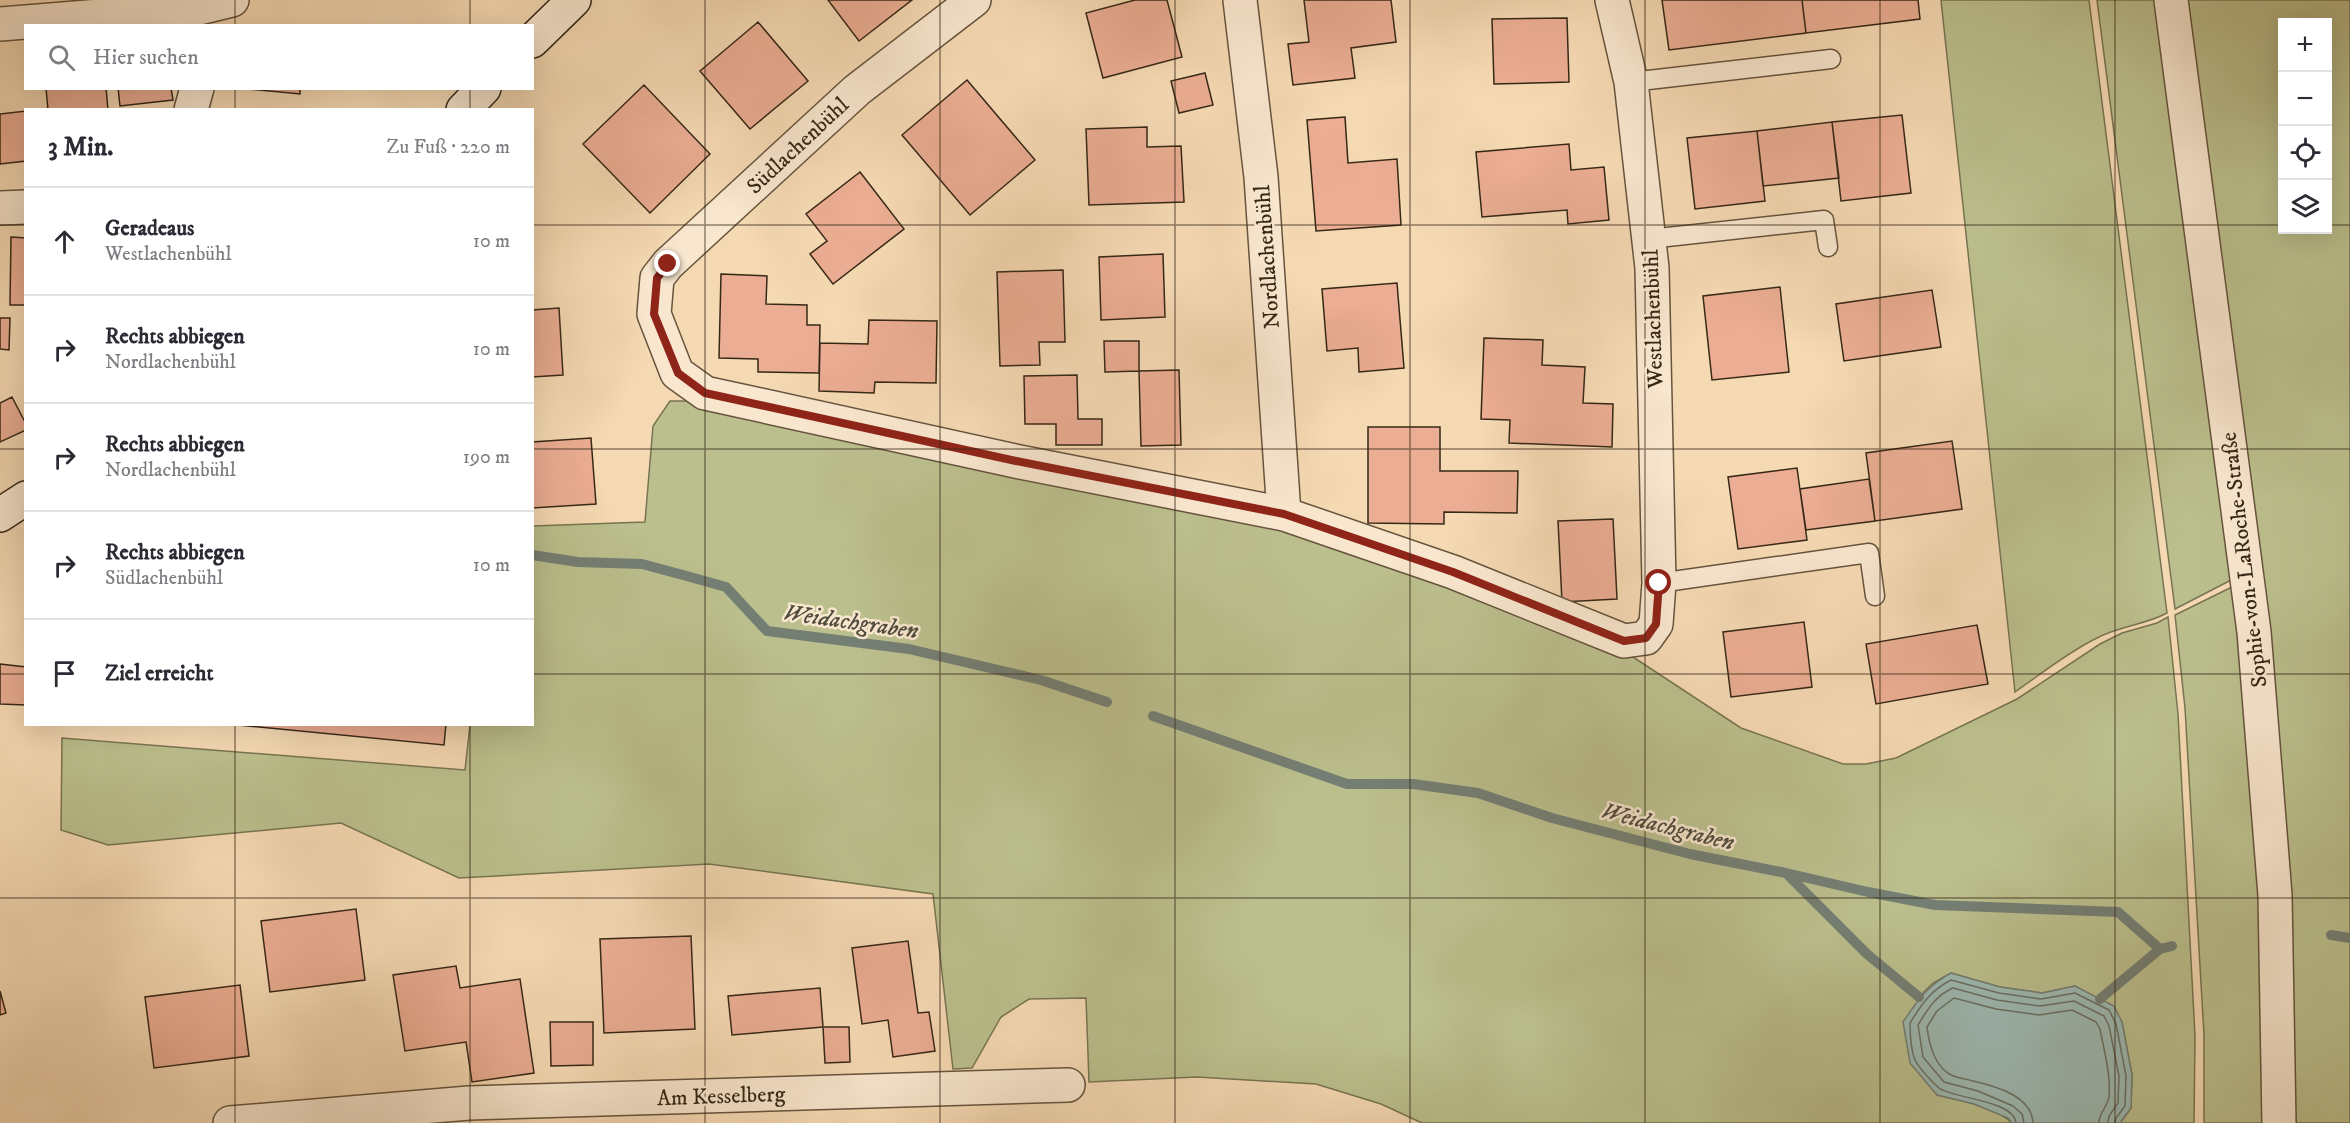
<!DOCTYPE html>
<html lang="de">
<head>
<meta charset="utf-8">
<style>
  body { margin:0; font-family:"IM FELL DW Pica",serif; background:#f7f7f7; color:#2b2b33 }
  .controls { position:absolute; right:18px; top:18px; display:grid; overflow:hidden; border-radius:0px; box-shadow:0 6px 24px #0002 }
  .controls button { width:54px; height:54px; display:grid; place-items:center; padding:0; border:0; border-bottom:2px solid #e1e1e2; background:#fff; color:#2b2b33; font:30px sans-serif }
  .stop { position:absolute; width:18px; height:18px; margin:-14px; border:4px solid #8f2418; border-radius:50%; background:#fff }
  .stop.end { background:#8f2418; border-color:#fff; box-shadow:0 2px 6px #0008 }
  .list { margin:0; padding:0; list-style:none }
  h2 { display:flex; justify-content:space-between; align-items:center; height:78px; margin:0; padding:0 24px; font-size:26px }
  h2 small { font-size:20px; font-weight:400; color:#7c7c81 }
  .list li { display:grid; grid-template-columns:39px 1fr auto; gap:18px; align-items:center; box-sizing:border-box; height:108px; padding:0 24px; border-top:2px solid #e1e1e2 }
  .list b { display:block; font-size:22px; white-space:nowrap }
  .list p { margin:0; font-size:20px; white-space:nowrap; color:#7c7c81 }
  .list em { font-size:20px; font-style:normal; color:#7c7c81 }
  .icon { flex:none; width:33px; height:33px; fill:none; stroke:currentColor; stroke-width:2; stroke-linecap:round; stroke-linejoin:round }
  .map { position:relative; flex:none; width:2350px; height:1123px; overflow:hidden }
  .search { position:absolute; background:#fff; box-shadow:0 6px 24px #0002; left:24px; top:24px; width:510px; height:66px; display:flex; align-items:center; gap:15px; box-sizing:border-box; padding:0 21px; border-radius:0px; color:#7c7c81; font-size:22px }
  .panel { position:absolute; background:#fff; box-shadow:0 6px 24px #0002; left:24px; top:108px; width:510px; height:618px; border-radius:0px }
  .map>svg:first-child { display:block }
  .green { fill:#bbbf8d; stroke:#787452; stroke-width:1.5; fill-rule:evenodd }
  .water { fill:#9db9b2; stroke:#747f74; stroke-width:1.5 }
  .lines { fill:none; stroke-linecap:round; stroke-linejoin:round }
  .shore { stroke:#6a7064; stroke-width:1.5 }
  .stream { stroke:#747f74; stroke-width:10 }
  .building { fill:#ebad93; stroke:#362816; stroke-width:1.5 }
  .service-casing { stroke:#66543d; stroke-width:21 }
  .minor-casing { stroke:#66543d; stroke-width:36 }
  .secondary-casing { stroke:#362816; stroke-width:36 }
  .service { stroke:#f8e6ce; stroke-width:18 }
  .minor { stroke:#f8e6ce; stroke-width:33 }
  .secondary { stroke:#f8e6ce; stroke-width:33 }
  .route { stroke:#8f2418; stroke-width:8 }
  .grid { fill:none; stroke:#362816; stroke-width:1.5; stroke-opacity:0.55 }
  .labels { text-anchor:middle; stroke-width:5; stroke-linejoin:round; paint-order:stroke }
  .street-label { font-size:22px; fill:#362816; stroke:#f8e6ce }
  .water-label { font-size:24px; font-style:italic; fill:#504c3d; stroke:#f8e6ce }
</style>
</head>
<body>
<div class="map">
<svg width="2350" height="1123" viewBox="0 0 2350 1123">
  <rect width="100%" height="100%" fill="#f5d9b3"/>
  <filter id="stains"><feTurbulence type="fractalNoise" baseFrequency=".00333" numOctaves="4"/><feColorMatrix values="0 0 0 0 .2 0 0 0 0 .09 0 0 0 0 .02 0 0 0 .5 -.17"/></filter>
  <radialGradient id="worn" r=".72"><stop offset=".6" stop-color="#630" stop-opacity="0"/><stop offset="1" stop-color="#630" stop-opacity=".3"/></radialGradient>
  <!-- green -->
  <path class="green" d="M1941,0h148l78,613c-22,12 -48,13 -70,25 -29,14 -56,36 -82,54z
    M2097,0h64l74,578 -60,31z
    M2188,0h162v1123h-56l-29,-531zM2282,22h46v208h-46z
    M670,401h34l580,121 346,133 111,73 102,36h23l30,-6 121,-59 83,-55 22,-11 35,-10 11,-6 10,97 17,322 -1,87h-74l11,-15 1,-33 -10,-53 -47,-36 -33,7 -42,-6 -49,-14 -18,10 -14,14 18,98c22,5 59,12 75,28h-590l-41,-19 -65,-20 -119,-7 -108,5 -3,-84 -57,1 -28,18 -29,51 -19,1 -20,-175 -224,-30 -250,14 -118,-55 -233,22 -47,-15 1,-92 403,32 5,-45 62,-1 1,-198 112,-4 8,-96z
    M2236,585l23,312 8,226h-63v-88l-19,-327 -10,-93z"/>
  <!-- water -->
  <path class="water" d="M1951,973l49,14 42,6 33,-7 39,20 8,16 10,53 -1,33 -11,15h-108l-4,-5 -34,-14 -37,-9 -27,-32 -7,-41c15,-22 24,-36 48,-49z"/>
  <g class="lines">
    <!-- shore -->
    <path class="shore" d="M2016,1123c-2,-23 -62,-24 -77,-35 -7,-6 -20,-20 -24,-28 -4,-10 -5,-26 -5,-37 11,-18 21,-33 41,-43l48,13 42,6 34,-6 34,17 7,14 10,52 -1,30 -9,12 -1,5
      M2024,1123l-2,-9 -9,-8 -35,-15 -34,-9 -21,-25 -5,-32c9,-15 18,-30 35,-37l44,12 43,6 34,-5 30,15 5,10 10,50 -1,27 -9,13 -1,7
      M2033,1123c-1,-27 -38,-37 -60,-42 -7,-2 -16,-3 -22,-6 -17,-9 -22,-31 -24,-48l10,-16 17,-13 42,11 43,6 33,-5 24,12 4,7c4,22 11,45 9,68 -1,9 -10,15 -10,26"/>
    <!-- stream -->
    <path class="stream" d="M532,555l46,7 64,2 41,11 43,12 41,44 142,18 132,31 66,22
      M1153,716l194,68h66l65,9 74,25 138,36 96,19 82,19 67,13 183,7 42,37 12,-3
      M1786,873l81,81 52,43
      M2331,935l19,3
      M2100,999l60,-50"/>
  </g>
  <!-- building -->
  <path class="building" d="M828,0h84l-53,41z
    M1135,0h32l15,57 -79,21 -17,-65z
    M1304,0h87l5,42 -45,6 4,30 -62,7 -5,-41 21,-2z
    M1662,0h140l4,33 -137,17z
    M1802,0h116l2,19 -114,14z
    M1567,18l2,64 -75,2 -2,-65z
    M758,22l50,59 -58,48 -50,-58z
    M1205,73l8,32 -34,8 -8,-32z
    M967,80l68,80 -65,55 -68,-80z
    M644,85l66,69 -60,59 -67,-69z
    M46,88h60l2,22h-60z
    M118,88h53l2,12 -53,6z
    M237,88h63v6z
    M26,111v50l-26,3v-50z
    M1902,115l9,78 -70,8 -9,-79z
    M1345,117l3,46 49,-4 4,66 -85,6 -9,-111z
    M1832,122l7,56 -76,8 -6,-55z
    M1147,127v20l34,-1 3,56 -95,3 -3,-76z
    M1757,131l8,70 -70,8 -8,-71z
    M1569,144l2,26 33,-3 5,53 -41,4 -1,-14 -85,7 -6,-65z
    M860,172l44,57 -71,55 -23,-30 17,-13 -21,-27z
    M11,237l15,1v67h-16z
    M1163,254l2,63 -64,3 -2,-63z
    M1063,270l2,72h-26l1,23 -40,1 -3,-94z
    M721,274l46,2 -1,28 41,1v20h13l-1,48 -61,-1v-13l-39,-1z
    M1397,283l7,85 -45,4 -1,-24 -31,3 -5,-62z
    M1780,287l9,85 -77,8 -9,-84z
    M1932,290l9,57 -97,14 -8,-57z
    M559,308l4,67 -31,2v-67z
    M0,318h10l-1,32 -9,-1z
    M869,320l68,1 -1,62 -61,-1 -1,11 -55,-2 1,-48 48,1z
    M1484,338l59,2 -1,25 43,2 -2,36 30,1 -1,43 -103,-4 1,-23 -29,-1z
    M1104,341h35v30l-34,1z
    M1179,370l2,75 -40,1 -2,-75z
    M1077,375l1,44h24v26h-46v-21h-31l-1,-48z
    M12,397l14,27v6l-26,12v-39z
    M1368,427h72v44h78l-1,42 -73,-1v12l-76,-1z
    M591,438l5,66 -64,4v-66z
    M1952,441l10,68 -87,12 -9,-68z
    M1797,468l10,72 -69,9 -10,-72z
    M1869,479l6,42 -69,9 -6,-41z
    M1613,519l4,80 -55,3 -4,-81z
    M1804,622l8,65 -81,10 -8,-65z
    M1977,625l11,59 -112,20 -10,-60z
    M0,664l26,3v38l-26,-1z
    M227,724h219l-2,21z
    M356,909l9,71 -95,12 -9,-71z
    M691,936l4,93 -91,4 -4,-94z
    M908,941l10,72 11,-1 6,39 -42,6 -5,-37 -26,4 -10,-76z
    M456,966l4,22 60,-9 14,94 -62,9 -6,-40 -61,9 -12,-76z
    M240,985l9,71 -95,12 -9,-71z
    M820,988l3,39 -91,8 -4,-39z
    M0,991l6,22 -6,2z
    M550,1022h43v43l-42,1z
    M823,1027h26l1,35 -25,1z"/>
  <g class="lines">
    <!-- service casing -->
    <g class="service-casing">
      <path id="service" d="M1631,82l200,-23
        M1649,239l175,-19 4,27
        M1659,583l210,-30 6,43"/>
    </g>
    <!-- minor casing -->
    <g class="minor-casing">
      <path id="minor" d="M974,0l-117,90 -189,174 -11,14 -3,36 23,59 28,20 310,68 269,53 169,58 171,69 22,-3 10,-14 3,-41 -7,-315 -21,-186 -19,-82
        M1240,0l21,177 23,337
        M2171,0l83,632 21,263 4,228
        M0,24l199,-16 33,-8
        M191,110l6,-22
        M0,208l26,-1
        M230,1123l239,-20 599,-18"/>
    </g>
    <!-- secondary casing -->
    <g class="secondary-casing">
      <path id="secondary" d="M532,41l42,-41
        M463,110l21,-22
        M0,515l26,-17"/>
    </g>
    <!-- service -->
    <use href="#service" class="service"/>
    <!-- minor -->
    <use href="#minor" class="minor"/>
    <!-- secondary -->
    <use href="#secondary" class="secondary"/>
  </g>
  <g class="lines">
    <!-- route -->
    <path class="route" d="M668,264l-11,14 -3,36 24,59 27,20 311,68 268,53 169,58 171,69 22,-3 10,-14 3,-41"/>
  </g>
  <!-- grid -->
  <path class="grid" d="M235,0v26M470,0v26M705,0v1123M940,0v1123M1175,0v1123M1410,0v1123M1645,0v1123M1880,0v1123M2115,0v1123M235,88v22M470,88v22M0,225h26M532,225h1750M2328,225h22M0,449h26M532,449h1818M0,674h26M532,674h1818M235,724v399M470,724v399M0,898h2350"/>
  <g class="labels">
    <!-- street labels -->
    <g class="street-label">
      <text transform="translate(797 145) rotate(-43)" y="8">Südlachenbühl</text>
      <text transform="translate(1266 257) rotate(-94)" y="8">Nordlachenbühl</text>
      <text transform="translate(1652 319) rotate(-92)" y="8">Westlachenbühl</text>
      <text transform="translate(2243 560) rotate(-97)" y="8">Sophie-von-LaRoche-Straße</text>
      <text transform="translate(721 1095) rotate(-2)" y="8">Am Kesselberg</text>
    </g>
    <!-- water labels -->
    <g class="water-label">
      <text transform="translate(851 621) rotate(8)" y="8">Weidachgraben</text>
      <text transform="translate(1668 826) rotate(14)" y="8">Weidachgraben</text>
    </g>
  </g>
  <rect width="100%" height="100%" filter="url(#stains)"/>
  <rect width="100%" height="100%" fill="url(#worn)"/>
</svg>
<div class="controls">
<button>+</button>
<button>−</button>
<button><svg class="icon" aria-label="locate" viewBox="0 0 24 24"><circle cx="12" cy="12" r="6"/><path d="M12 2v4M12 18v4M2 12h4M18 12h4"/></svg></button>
<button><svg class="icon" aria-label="layers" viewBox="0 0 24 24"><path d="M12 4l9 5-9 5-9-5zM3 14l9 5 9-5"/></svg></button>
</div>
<div class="stop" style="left:1659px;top:583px"></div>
<div class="stop end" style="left:668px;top:264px"></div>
<div class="search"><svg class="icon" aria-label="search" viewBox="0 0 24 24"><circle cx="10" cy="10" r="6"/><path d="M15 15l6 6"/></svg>Hier suchen</div>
<section class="panel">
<h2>3 Min.<small>Zu Fuß · 220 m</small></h2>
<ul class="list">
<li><svg class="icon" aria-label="ahead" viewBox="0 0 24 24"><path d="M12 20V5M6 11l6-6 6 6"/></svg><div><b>Geradeaus</b><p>Westlachenbühl</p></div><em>10 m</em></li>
<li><svg class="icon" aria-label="right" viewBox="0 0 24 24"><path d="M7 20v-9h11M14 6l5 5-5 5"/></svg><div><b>Rechts abbiegen</b><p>Nordlachenbühl</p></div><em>10 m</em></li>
<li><svg class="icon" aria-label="right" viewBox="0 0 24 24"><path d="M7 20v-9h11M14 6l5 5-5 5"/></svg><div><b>Rechts abbiegen</b><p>Nordlachenbühl</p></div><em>190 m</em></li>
<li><svg class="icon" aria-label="right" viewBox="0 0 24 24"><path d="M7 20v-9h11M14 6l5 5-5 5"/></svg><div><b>Rechts abbiegen</b><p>Südlachenbühl</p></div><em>10 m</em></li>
<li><svg class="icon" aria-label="arrive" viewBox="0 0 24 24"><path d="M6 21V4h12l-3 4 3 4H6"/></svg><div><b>Ziel erreicht</b></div></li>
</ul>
</section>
</div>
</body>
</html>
